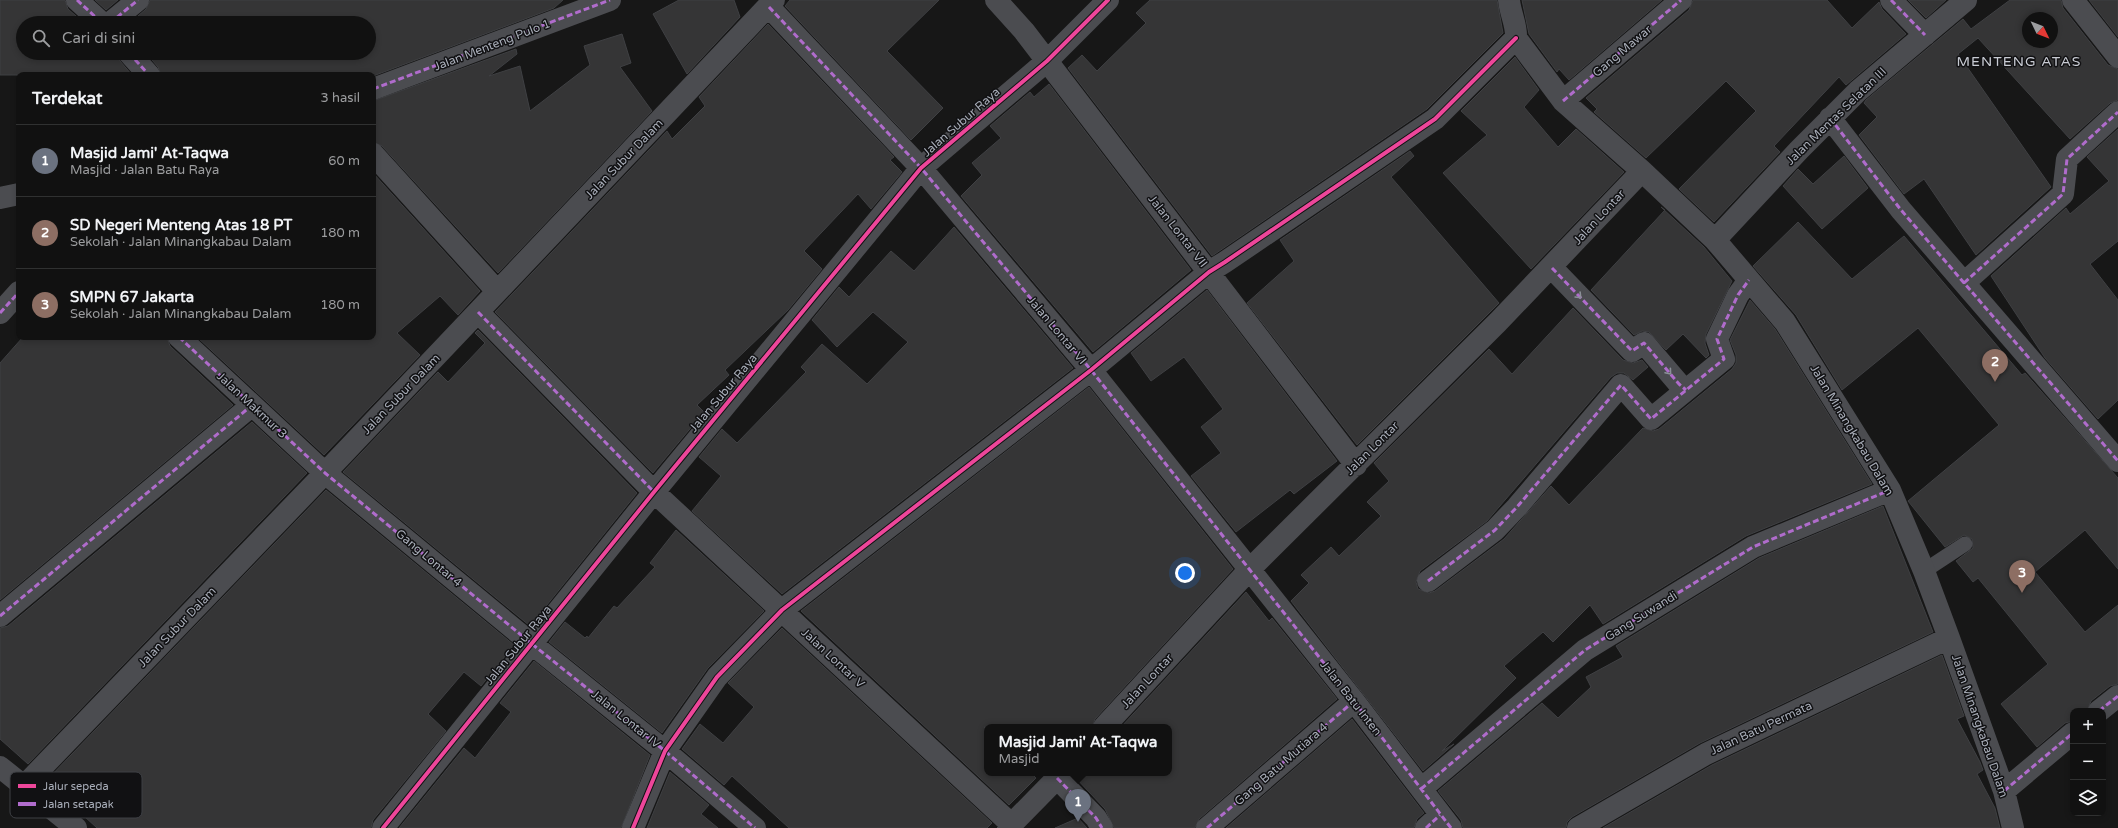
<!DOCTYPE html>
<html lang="id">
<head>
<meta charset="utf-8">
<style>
  body { margin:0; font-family:"Varela Round",sans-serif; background:#1e1f1f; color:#f1f3f6 }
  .controls { position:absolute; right:12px; bottom:12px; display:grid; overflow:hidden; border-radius:8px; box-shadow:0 2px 6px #0003 }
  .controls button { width:36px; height:36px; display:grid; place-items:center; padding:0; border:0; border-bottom:1px solid #303131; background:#111; color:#f1f3f6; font:20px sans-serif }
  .compass { position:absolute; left:2022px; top:12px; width:36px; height:36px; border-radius:50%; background:#111; box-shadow:0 2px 6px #0003; rotate:133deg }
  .you { position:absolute; left:1185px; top:573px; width:14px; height:14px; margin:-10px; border:3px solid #fff; border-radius:50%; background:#1a73e8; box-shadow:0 0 0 6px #1a73e833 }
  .badge { display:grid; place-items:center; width:26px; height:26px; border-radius:50%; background:#757880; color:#fff; font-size:13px; font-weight:700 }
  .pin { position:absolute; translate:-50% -33px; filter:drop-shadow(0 1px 2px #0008) }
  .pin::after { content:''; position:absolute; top:21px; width:14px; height:12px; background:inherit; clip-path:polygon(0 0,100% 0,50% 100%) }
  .popup { position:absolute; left:984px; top:724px; width:188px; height:52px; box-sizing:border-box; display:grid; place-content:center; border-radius:8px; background:#111; filter:drop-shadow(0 1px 3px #0005); font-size:13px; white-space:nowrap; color:#9c9d9f }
  .popup b { font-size:15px; color:#f1f3f6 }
  .popup::after { content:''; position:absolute; left:50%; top:100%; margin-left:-8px; border:8px solid transparent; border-top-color:#111 }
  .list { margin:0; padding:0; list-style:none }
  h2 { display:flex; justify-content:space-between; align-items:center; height:52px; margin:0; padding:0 16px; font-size:17px }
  h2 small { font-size:13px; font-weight:400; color:#9c9d9f }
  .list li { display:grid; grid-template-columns:26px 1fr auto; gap:12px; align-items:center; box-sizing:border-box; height:72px; padding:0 16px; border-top:1px solid #303131 }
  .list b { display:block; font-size:15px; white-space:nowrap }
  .list p { margin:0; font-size:13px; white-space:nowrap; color:#9c9d9f }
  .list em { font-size:13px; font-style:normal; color:#9c9d9f }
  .icon { flex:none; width:22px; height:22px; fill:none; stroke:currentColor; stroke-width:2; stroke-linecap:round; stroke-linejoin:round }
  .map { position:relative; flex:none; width:2118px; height:828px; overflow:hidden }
  .search { position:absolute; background:#111; box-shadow:0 2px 6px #0003; left:16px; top:16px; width:360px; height:44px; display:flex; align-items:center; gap:10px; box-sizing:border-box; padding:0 14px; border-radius:22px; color:#9c9d9f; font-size:15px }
  .panel { position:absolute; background:#111; box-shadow:0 2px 6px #0003; left:16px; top:72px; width:360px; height:268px; border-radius:8px }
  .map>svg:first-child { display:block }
  .building { fill:#353536; stroke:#3f4043; fill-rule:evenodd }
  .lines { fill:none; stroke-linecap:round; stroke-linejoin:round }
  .lane { stroke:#4b4c50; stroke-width:15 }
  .street { stroke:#4b4c50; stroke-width:22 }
  .quiet { stroke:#b06ccc; stroke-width:3; stroke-dasharray:6 3; stroke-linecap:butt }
  .cycleway-casing { stroke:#111113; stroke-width:6 }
  .cycleway { stroke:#ed469a; stroke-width:4 }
  .oneway { stroke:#8c9099 }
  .labels { text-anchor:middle; stroke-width:3; stroke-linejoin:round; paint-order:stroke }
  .street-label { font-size:12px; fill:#a8adb8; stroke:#111113 }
  .quarter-label { font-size:14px; letter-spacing:1px; fill:#c9ccd4; stroke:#111113 }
  .key { fill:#111113; stroke:#3e4045; stroke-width:1 }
  .key-label { font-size:11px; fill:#a8adb8 }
</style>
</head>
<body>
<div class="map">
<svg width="2118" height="828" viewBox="0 0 2118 828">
  <rect width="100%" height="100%" fill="#171717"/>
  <!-- building -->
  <path class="building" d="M0,0h65l3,9 16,14h-61v30h94l3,8 12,14h-132z
    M95,0h23l-12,10z
    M150,0h413l-9,8 -181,68 -212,-1 -3,-8 -12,-14h223v-30h-239l16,-14z
    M679,0h55l6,17 -53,57 -34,-60z
    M790,0h149l-52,51 56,57 -32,32 -126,-134z
    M1150,0h347l6,33 -76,76 -215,147 -144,-188 14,-13 15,16 49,-48 -10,-10z
    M1522,0h140l-93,80 -10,-11 -2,3 -28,-38z
    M1693,0h134l25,28 27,-26 3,7 24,25 -60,51 -7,-8 -65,69 6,6 -66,70 -35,-33 77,-78 -30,-30 -80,77 -52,-46 3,-3 -11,-11 103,-88z
    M1908,0h38l-20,18z
    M2010,0h51l2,8 45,57 10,4v31l-8,3 -40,36 -92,-101 -20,16 93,133 -75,68 -52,-76 -20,15 -45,-59 18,-18 -13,-14 2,-3 97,-81 8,10zM2028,18h24v24h-24z
    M2089,0h29v37z
    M768,24l126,133 -4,3 12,12 -31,37 -13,-15 -54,57 18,18 -34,41 -63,60 4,5 -32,30 7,7 -51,61 -158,-161 172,-181 5,8 33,-33 -6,-9z
    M622,34l9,29 -11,4 32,44 -154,162 -116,-127 -9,-4v-41l143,-52 1,5 -28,22 31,-10 10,45 60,-46 -6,-19z
    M1515,57l24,33 -15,17 34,40 18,-18 48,43 -93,97 -88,-96 44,-38 -26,-24z
    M1049,84l142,186 -98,82 -132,-156 21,-21 -10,-12 29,-25 -11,-12 40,-34 4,5z
    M2118,129v112l-28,23 28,36v100l-20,19 -53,-61 -54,-82 75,-68 4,6 39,-33 -22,-24z
    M1410,151l4,5 -23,21 108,126 -142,142 -110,-142 47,-42 -14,-21z
    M1844,156l24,32 -46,41 -39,-43 15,-17 15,15z
    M373,173l107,118 -22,24 -18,-19 -43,37 23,22 -96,100 -127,-118h176z
    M1661,207l43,40 28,34 -26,53 -1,9 4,12 -3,3 -23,-24 -17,16 -17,-18 -7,-1 -8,4 -43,-45 74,-80z
    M1798,222l54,57 52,-43 118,139 3,-2 93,105v91l-33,-39 -50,42 50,60 33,-27v79l-8,2 -19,15 -4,10h-14v10l-8,2 -28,24 -36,-43 47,-40 -70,-86 -5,4 -17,-21 17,-13 -1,-9 -8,-4 -19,12 -37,-46 91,-76 -81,-97 -76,62 -46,-75 -43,-49z
    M954,227l119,141 -291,226 -90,-83 29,-35 -22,-19 23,-28 15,14 69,-71 -5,-5 21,-23 45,40 41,-42 -35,-30 -36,35 -25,-27 27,-33 10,10 42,-46 23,20z
    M1207,290l130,171 -43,33 -4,-4 -54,42 -45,-56 30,-23 -20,-26 22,-18 -39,-52 -33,24 -20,-28z
    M1750,300l25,29 97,155 -126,52 -143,88 -13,-19 -37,37 -10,-10 -39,34 12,12 -74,73 12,-7 -31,27 -132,-170 18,-18 -8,-8 30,-28 8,9 42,-40 -14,-14 22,-21 -15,-18 115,-114 23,25 61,-66 50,52 10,3 9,-3 6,7 -15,13 -9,-7h-7l-6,4 -124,144 -67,50 -4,11 2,7 11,4 6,-2 69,-52 47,-53 18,19 74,-77 10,3 6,-2 73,-60 4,-6v-8l-6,-15z
    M478,330l159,163 -107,133 -187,-154 95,-100 10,10 37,-39 -10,-10z
    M23,337h144l3,9 63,59 -233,195v-237z
    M1089,387l144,182 -138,150 -3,8h-108l3,3v43h44l5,5 -27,27 -208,-194z
    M252,422l55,51 -279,291 -28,-25v-111l8,-2z
    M326,490l188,155 -33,41 -17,-14 -36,42 18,17 -73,89 -2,8h-274l-51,-47z
    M1883,506l50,126 -233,111 -128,74 -5,5 -1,6h-103l-2,-8 -23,-29 104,-88 16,15 33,-31 -5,-10 37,-20 -7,-11 143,-88z
    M676,530l88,81 -56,57 -46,65 -113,-91 16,-20 20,16 2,-2 1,2 26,-32 3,2 38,-41 -5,-4z
    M1246,592l23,29 3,-3 65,81 -138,120 -4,9h-81l-9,-19 -31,-33 3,-3h92v-46h-48z
    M782,628l210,195 -5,5h-198l-57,-52 -8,9 -42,-36 18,-25 23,19 31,-36 -26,-24z
    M1942,655l22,61 -7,3 23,43 3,8 -6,4 18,34 5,20h-397l109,-63z
    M534,661l116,94 -29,73h-222l65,-80 11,10 36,-46 -11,-9z
    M1352,719l72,94 -7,6 -3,9h-188z
    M670,772l39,33 -8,9 17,14h-71z
    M1078,818l9,10h-32z"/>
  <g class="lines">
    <!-- lane -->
    <path class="lane" d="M1924,571l41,-27"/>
    <!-- street -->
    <path class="street" d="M77,0l25,23
      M996,0l28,31 332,434
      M1509,0c1,13 8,25 7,38l47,63 79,70 73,69 70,82 105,168 34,81 25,67 55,153 9,37
      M1891,0l34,35
      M2073,0l45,57
      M769,7l152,161 170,202 263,331 97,127
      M110,23l28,-23
      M129,53l20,22
      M373,89l237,-89
      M1563,101l118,-101
      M1830,118l71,92 217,251
      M373,154l124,137
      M0,198l19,-4
      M1715,240l84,-90 59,-59 108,-91
      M1552,268l80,83 12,-8 35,41 7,6
      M1964,283l99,-89 4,-35 51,-47
      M478,312l176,180 357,332
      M0,313l19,-21
      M179,337l146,136 207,171 133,107 90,77
      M1428,581l67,-51 22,-23 104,-122 30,34 73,-60 -7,-20 21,-44 11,-15
      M0,616l251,-210
      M2099,711l19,-15
      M1104,727l145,-157 249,-248 144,-151
      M0,767l76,61
      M1057,778l39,40 6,10
      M25,785l300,-312 449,-473
      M1421,789l164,-139 168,-103 137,-57
      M2004,791l69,-58
      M383,828l271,-336 267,-324 126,-107 61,-61
      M633,828l32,-77 52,-74 65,-67 309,-240 118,-98 16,-10 210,-143 81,-81
      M1008,828l54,-55
      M1207,828l147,-127
      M1426,828l14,-13
      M1578,828l128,-74 243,-116"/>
    <!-- quiet -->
    <path class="quiet" d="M77,0l25,23
      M1891,0l34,35
      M769,7l152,161 170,202 263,331 97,127
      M110,23l28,-23
      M129,53l20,22
      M373,89l237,-89
      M1563,101l118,-101
      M1830,118l71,92 217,251
      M1552,268l80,83 12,-8 35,41 7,6
      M1964,283l99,-89 4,-35 51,-47
      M478,312l176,180
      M0,313l19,-21
      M179,337l146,136 207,171 133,107 90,77
      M1428,581l67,-51 22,-23 104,-122 30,34 73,-60 -7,-20 21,-44 11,-15
      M0,616l251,-210
      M2099,711l19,-15
      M1057,778l39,40 6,10
      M1421,789l164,-139 168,-103 137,-57
      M2004,791l69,-58
      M1207,828l147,-127
      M1426,828l14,-13"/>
    <!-- cycleway casing -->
    <g class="cycleway-casing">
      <path id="cycleway" d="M383,828l271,-336 267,-324 126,-107 61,-61
        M633,828l32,-77 52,-74 65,-67 309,-240 118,-98 16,-10 210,-143 81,-81"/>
    </g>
    <!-- cycleway -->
    <use href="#cycleway" class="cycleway"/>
  </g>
  <!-- one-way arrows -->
  <defs><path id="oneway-chevron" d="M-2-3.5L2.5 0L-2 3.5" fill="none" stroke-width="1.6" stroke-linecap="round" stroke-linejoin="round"/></defs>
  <g class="oneway">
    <use href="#oneway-chevron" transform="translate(1579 296) rotate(46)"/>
    <use href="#oneway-chevron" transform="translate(1669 372) rotate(50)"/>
  </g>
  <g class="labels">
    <!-- street labels -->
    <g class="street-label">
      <text transform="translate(492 45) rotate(-21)" y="4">Jalan Menteng Pulo 1</text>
      <text transform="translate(1622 51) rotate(-40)" y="4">Gang Mawar</text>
      <text transform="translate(1836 116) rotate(-44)" y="4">Jalan Mentas Selatan III</text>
      <text transform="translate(961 122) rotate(-41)" y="4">Jalan Subur Raya</text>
      <text transform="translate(624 159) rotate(-46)" y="4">Jalan Subur Dalam</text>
      <text transform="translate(1599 217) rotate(-47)" y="4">Jalan Lontar</text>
      <text transform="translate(1178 231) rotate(52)" y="4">Jalan Lontar VII</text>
      <text transform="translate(1057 330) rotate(50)" y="4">Jalan Lontar VI</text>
      <text transform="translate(723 393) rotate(-50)" y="4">Jalan Subur Raya</text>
      <text transform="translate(401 394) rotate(-46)" y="4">Jalan Subur Dalam</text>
      <text transform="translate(252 405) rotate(43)" y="4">Jalan Makmur 3</text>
      <text transform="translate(1852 430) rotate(59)" y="4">Jalan Minangkabau Dalam</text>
      <text transform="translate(1372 448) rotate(-45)" y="4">Jalan Lontar</text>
      <text transform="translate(429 558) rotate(40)" y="4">Gang Lontar 4</text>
      <text transform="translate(1641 616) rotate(-32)" y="4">Gang Suwandi</text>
      <text transform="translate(177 627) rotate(-46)" y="4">Jalan Subur Dalam</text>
      <text transform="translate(518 645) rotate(-51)" y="4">Jalan Subur Raya</text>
      <text transform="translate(833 658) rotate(43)" y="4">Jalan Lontar V</text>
      <text transform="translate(1147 681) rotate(-47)" y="4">Jalan Lontar</text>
      <text transform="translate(1351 698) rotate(52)" y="4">Jalan Batu Inten</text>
      <text transform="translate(626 719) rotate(39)" y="4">Jalan Lontar IV</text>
      <text transform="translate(1980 726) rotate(71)" y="4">Jalan Minangkabau Dalam</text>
      <text transform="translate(1761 728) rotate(-25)" y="4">Jalan Batu Permata</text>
      <text transform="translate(1281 764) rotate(-41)" y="4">Gang Batu Mutiara 4</text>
    </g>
    <!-- quarter labels -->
    <g class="quarter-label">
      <text x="2019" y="66">MENTENG ATAS</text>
    </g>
  </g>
  <!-- legend -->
  <rect x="10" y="772" width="132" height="46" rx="6" class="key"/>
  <rect x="18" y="784" width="18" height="4" fill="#ed469a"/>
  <rect x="18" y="802" width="18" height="4" fill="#b06ccc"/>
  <g class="key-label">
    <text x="43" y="790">Jalur sepeda</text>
    <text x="43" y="808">Jalan setapak</text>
  </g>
</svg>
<div class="controls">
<button>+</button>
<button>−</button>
<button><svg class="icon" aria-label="layers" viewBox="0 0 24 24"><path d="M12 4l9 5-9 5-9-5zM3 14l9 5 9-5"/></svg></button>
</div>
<svg class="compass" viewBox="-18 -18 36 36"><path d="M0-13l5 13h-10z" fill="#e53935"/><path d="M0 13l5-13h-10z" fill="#9c9d9f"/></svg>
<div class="you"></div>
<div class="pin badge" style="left:1078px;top:822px;background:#6b7280">1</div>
<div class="popup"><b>Masjid Jami' At-Taqwa</b>Masjid</div>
<div class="pin badge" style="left:1995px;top:382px;background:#8d6e63">2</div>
<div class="pin badge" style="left:2022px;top:593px;background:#8d6e63">3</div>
<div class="search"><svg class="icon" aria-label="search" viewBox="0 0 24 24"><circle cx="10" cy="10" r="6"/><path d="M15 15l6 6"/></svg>Cari di sini</div>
<section class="panel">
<h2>Terdekat<small>3 hasil</small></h2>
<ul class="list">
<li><span class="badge" style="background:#6b7280">1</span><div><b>Masjid Jami' At-Taqwa</b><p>Masjid · Jalan Batu Raya</p></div><em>60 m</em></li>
<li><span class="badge" style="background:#8d6e63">2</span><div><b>SD Negeri Menteng Atas 18 PT</b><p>Sekolah · Jalan Minangkabau Dalam</p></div><em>180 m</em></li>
<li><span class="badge" style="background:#8d6e63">3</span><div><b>SMPN 67 Jakarta</b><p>Sekolah · Jalan Minangkabau Dalam</p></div><em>180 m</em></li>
</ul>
</section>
</div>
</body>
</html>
